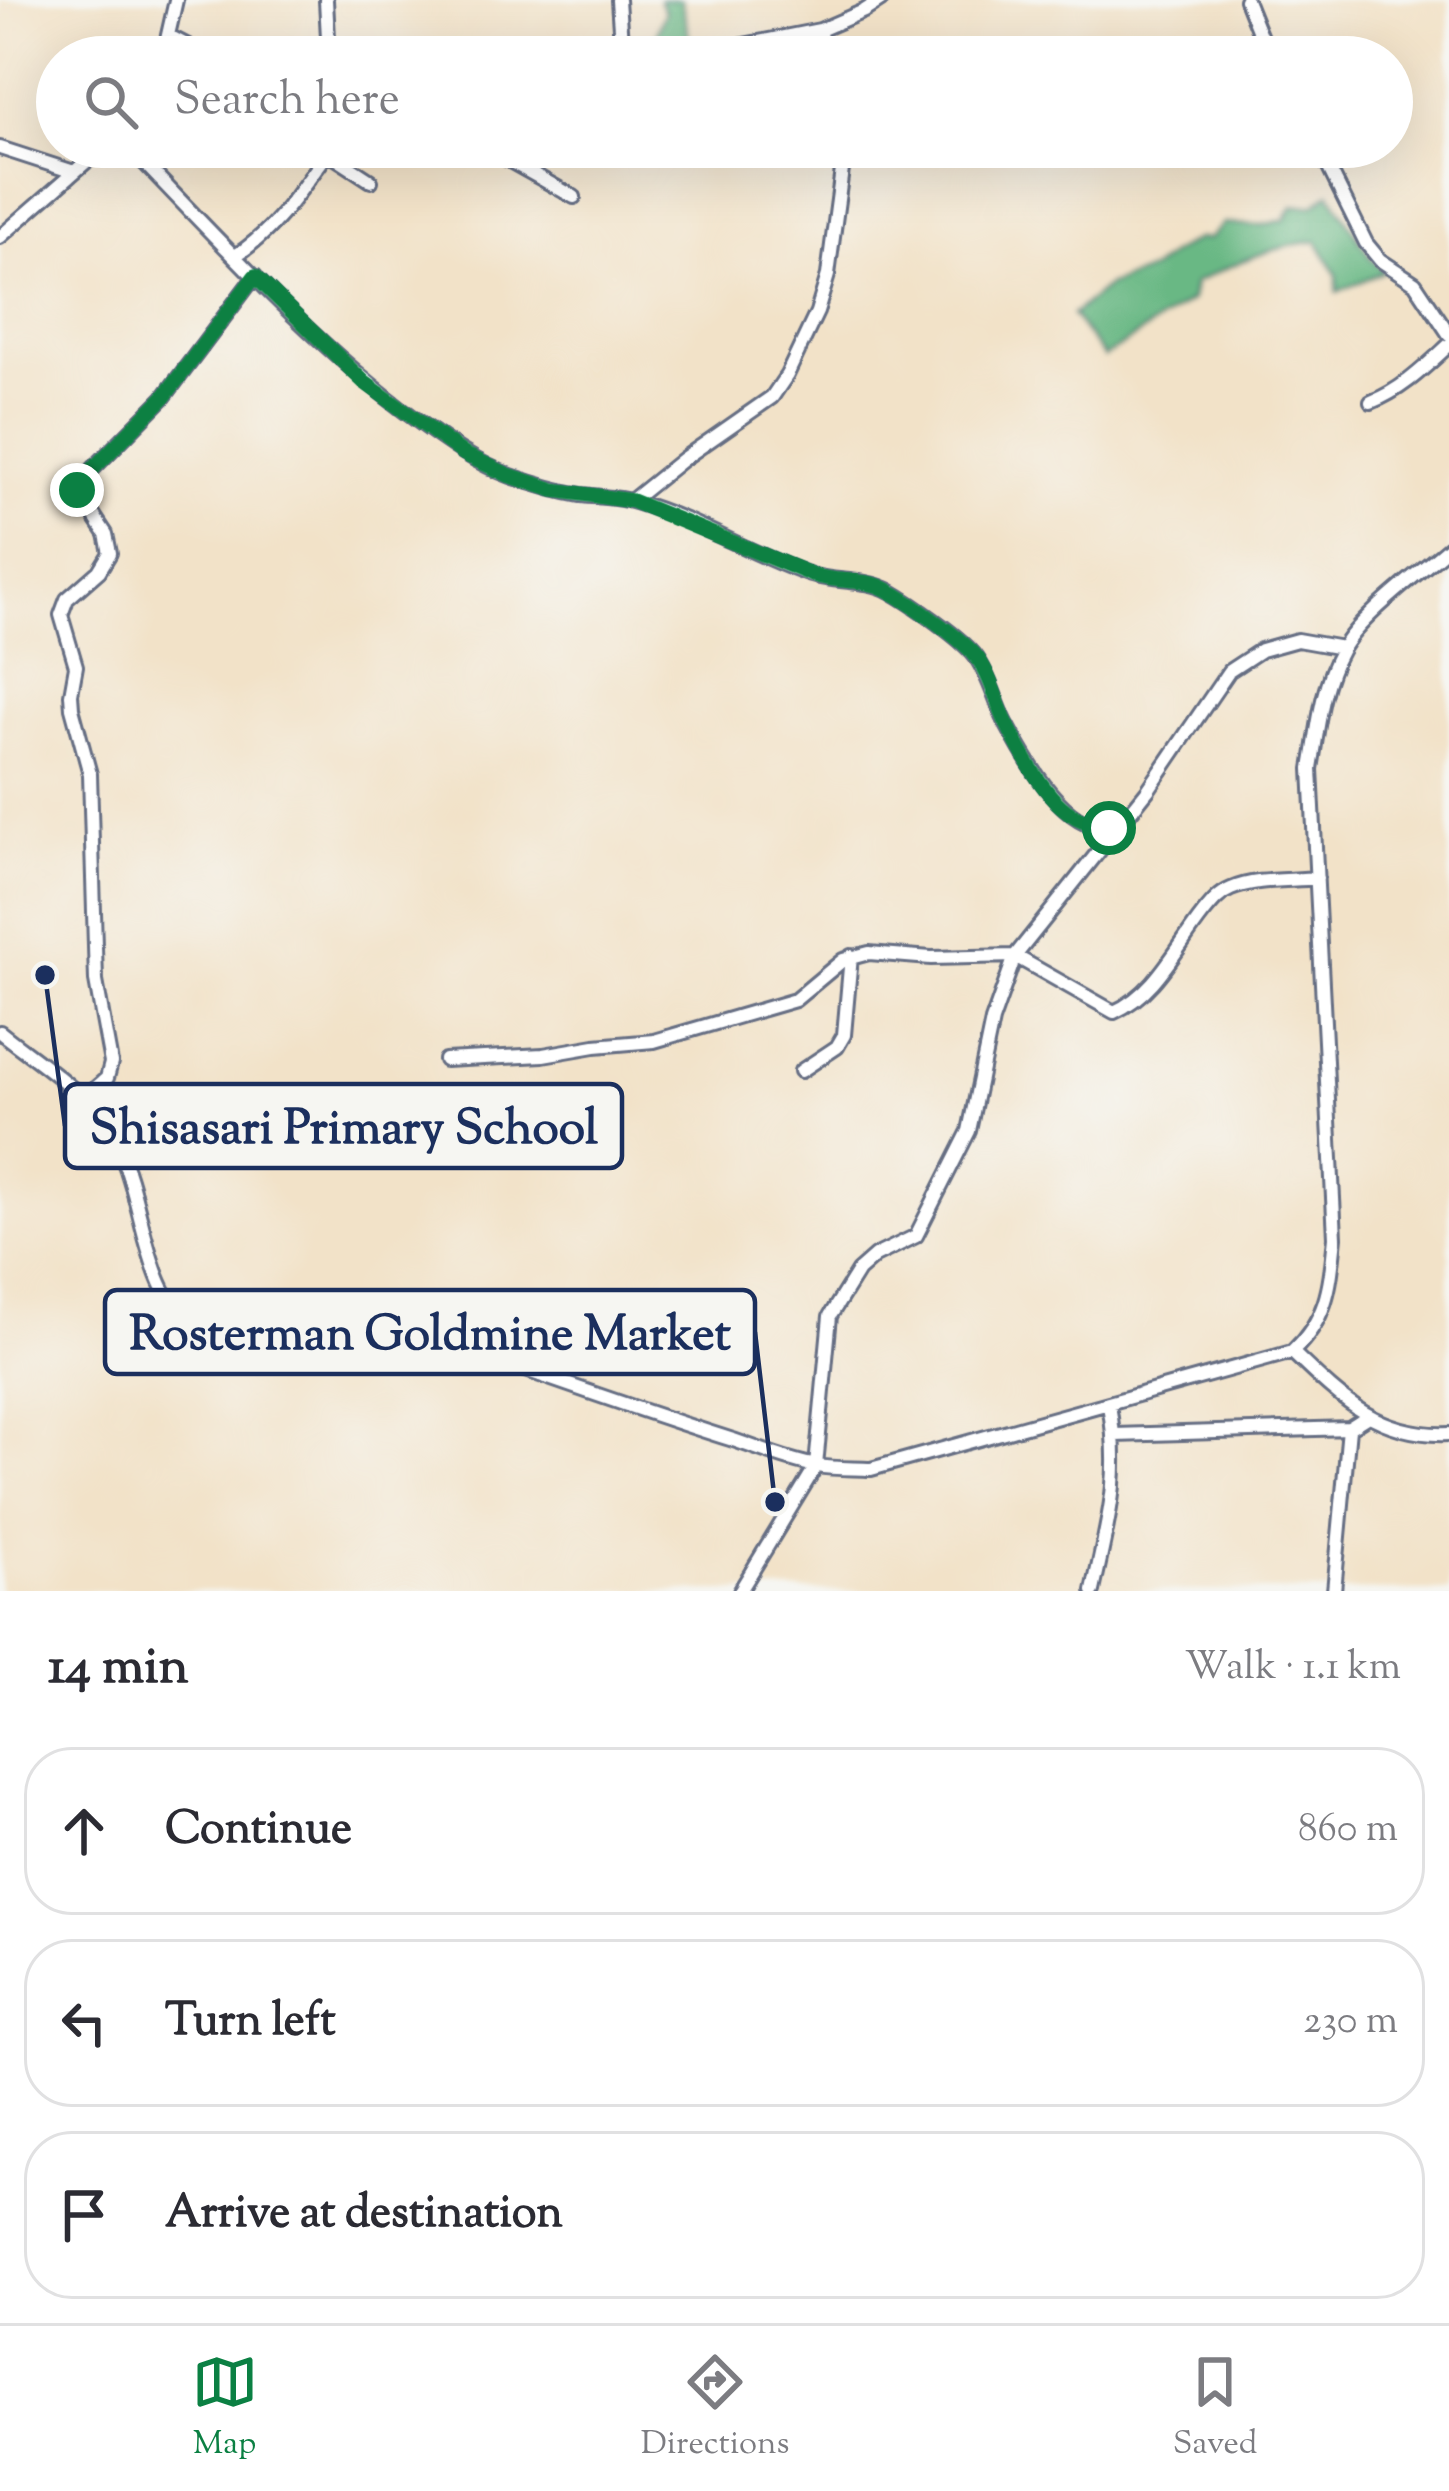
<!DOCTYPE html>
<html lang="en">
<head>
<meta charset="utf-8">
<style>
  body { margin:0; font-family:"Sorts Mill Goudy",serif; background:#f2f2f3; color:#2b2b33 }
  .stop { position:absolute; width:36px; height:36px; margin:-27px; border:9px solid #0b8043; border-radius:50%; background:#fff }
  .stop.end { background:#0b8043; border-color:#fff; box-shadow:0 3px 12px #0008 }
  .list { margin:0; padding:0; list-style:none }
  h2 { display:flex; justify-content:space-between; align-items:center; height:156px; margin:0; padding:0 48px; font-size:51px }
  h2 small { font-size:39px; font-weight:400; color:#7c7c81 }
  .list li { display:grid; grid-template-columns:78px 1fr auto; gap:36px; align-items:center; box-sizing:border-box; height:168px; margin:0 24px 24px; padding:0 24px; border:3px solid #e1e1e2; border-radius:48px }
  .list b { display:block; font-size:45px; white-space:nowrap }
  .list em { font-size:39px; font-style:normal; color:#7c7c81 }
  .icon { flex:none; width:66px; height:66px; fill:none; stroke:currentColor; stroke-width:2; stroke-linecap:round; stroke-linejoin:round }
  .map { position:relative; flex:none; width:1449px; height:1591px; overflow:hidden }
  .search { position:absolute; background:#fff; box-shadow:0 12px 48px #0002; left:36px; right:36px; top:36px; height:132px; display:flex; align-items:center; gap:30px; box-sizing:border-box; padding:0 42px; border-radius:66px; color:#7c7c81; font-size:45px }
  .sheet { height:732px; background:#fff }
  nav { display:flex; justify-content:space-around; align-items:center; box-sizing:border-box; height:168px; border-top:3px solid #e1e1e2; background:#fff; font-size:33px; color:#7c7c81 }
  nav a { display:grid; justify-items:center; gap:6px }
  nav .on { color:#0b8043 }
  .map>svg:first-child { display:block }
  .forest { fill:#69b884; stroke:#427471; stroke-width:3 }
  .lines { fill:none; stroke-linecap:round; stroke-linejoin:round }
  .minor-casing { stroke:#666e83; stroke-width:18 }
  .minor { stroke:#fff; stroke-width:12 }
  .route { stroke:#0b8043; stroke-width:15 }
  .leader { fill:none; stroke:#1b2f5e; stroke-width:4.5 }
  .callout-dot { fill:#1b2f5e; stroke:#f6f6f2; stroke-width:4.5 }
  .callout { fill:#f6f6f2; stroke:#1b2f5e; stroke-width:4.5 }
  .callout-label { font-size:48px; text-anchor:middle; font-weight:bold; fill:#1b2f5e }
</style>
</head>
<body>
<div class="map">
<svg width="1449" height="1591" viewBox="0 0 1449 1591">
  <rect width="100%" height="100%" fill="#f6f6f2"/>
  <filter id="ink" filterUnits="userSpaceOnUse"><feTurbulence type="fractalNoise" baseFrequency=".00833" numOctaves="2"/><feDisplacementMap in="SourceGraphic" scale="24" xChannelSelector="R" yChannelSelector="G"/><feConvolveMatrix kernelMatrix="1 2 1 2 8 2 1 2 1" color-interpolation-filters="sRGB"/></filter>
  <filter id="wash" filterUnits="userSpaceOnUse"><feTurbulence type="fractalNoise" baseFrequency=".004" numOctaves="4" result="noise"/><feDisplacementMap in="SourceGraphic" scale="48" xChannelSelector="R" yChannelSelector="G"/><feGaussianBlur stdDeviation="2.7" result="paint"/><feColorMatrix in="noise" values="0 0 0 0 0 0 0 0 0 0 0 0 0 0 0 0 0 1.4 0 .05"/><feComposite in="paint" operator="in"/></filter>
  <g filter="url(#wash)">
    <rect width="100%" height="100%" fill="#f2e2c8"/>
    <!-- forest -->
    <path class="forest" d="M659,0h22l10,46c-41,10 -40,-1 -26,-34z
      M1330,192l41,67 13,12 -47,21v-17l-20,-34c-45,5 -84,23 -123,42l-3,17 -87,57 -32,-42 37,-30 42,-15 21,-17 25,-14h12l14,-15 40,1 22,-5 8,-14 21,-1z"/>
  </g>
  <g filter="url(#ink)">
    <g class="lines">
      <!-- minor casing -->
      <g class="minor-casing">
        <path id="minor" d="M326,0l3,57
          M618,0l3,43 11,9 14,5
          M1246,0l18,45 7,12
          M820,30l2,27
          M169,36l40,21
          M163,57l13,-57
          M682,57l138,-27 44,-19 17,-11
          M129,147c92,95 182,196 289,274 29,21 59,43 93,55 23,8 46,15 70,19 18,2 37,2 54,7 61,17 116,53 176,73 26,8 55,3 79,16 21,12 73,48 86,66 14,20 19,44 30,66 18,34 64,120 112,101
          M485,147l89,50
          M1324,147l4,19 38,77 14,17 35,23 34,51
          M0,148l74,24
          M0,237l103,-90
          M235,256c40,-25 65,-66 93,-103l43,28
          M1371,402c31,-12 54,-35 78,-57
          M631,501l52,-42 89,-62 15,-22 30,-63 11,-37 17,-128
          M0,1032c41,33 94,64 117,113 29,60 25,145 81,190 65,51 134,-8 202,-1 43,4 83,21 123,35 69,24 137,48 207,70 28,9 58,22 87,27 17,3 37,2 54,3l421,-117c37,-35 38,-67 43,-115l-24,-468c7,-40 10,-82 30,-118 17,-33 78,-78 108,-104
          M445,1060l98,-5 52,-9 59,-5 141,-41 48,-40 26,-7 62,5 84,-2 99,56c42,-19 62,-64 89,-98 9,-11 16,-20 28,-25 26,-11 59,-8 86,-11
          M801,1071l36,-24 7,-12 7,-79
          M83,1099l24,-21 4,-15 -15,-82 -6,-207 -18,-66 -1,-14 5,-28 -15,-51 6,-16 32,-28 11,-18 -4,-19 -29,-44 4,-9 83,-84 91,-121
          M1292,1352c48,46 86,85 157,82
          M1115,1435l234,-7 19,-12
          M740,1591l76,-125 14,-150 28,-45 17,-15 41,-20 53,-105 23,-110 23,-65 133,-166 81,-119 32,-21 36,-10 45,8
          M1093,1591c15,-70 29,-114 16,-186
          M1334,1591l15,-163"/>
      </g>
      <!-- minor -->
      <use href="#minor" class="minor"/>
    </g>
  </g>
  <g class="lines" filter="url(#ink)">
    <!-- route -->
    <path class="route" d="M77,490l4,-9 83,-84 91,-121 109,106 100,72 44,21 46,15 78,11 181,74c21,7 43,4 63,10 20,6 84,53 98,69 16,18 21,44 31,66 13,27 38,74 62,91 12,10 28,14 42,17"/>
  </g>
  <!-- callouts -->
  <path class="leader" d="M45 975L65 1126M775 1502L755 1332"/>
  <g class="callout-dot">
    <circle cx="45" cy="975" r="12"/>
    <circle cx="775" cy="1502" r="12"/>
  </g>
  <g class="callout">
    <rect x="65" y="1084" width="557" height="84" rx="12"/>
    <rect x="105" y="1290" width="650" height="84" rx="12"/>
  </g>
  <g class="callout-label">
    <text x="344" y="1143">Shisasari Primary School</text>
    <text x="430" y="1349">Rosterman Goldmine Market</text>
  </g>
</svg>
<div class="stop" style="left:1109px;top:828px"></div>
<div class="stop end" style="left:77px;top:490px"></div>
<div class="search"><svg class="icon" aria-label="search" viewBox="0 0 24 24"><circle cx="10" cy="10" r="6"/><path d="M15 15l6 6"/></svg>Search here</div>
</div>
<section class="sheet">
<h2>14 min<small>Walk · 1.1 km</small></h2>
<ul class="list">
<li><svg class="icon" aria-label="ahead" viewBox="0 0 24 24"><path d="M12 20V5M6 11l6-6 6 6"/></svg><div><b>Continue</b></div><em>860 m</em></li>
<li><svg class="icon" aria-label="left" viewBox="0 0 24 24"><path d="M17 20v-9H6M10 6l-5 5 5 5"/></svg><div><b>Turn left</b></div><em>230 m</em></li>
<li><svg class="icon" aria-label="arrive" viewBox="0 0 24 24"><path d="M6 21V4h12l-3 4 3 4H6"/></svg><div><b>Arrive at destination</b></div></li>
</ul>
</section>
<nav>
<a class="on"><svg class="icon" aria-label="map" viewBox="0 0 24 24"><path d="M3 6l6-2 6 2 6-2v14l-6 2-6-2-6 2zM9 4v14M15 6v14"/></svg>Map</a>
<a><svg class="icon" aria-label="directions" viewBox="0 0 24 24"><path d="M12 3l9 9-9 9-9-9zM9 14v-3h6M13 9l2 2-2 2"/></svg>Directions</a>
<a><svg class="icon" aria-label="saved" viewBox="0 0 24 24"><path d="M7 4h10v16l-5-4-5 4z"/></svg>Saved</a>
</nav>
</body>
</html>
